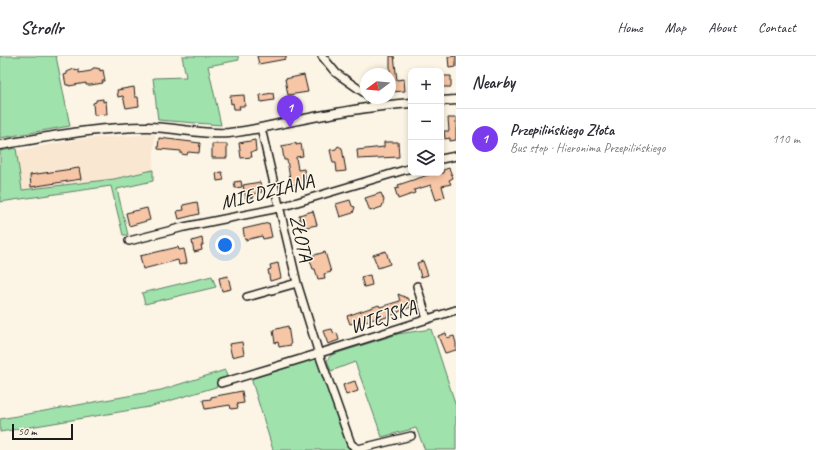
<!DOCTYPE html>
<html lang="en">
<head>
<meta charset="utf-8">
<style>
  body { margin:0; font-family:Caveat,sans-serif; background:#f2f2f3; color:#2b2b33 }
  .controls { position:absolute; right:12px; top:12px; display:grid; overflow:hidden; border-radius:8px; box-shadow:0 2px 6px #0003 }
  .controls button { width:36px; height:36px; display:grid; place-items:center; padding:0; border:0; border-bottom:1px solid #e1e1e2; background:#fff; color:#2b2b33; font:20px sans-serif }
  .compass { position:absolute; left:360px; top:12px; width:36px; height:36px; border-radius:50%; background:#fff; box-shadow:0 2px 6px #0003; rotate:254deg }
  .scale { position:absolute; left:12px; bottom:10px; width:61px; box-sizing:border-box; padding-left:4px; border:2px solid #1c1c1c; border-top:0; font-size:11px; line-height:14px; white-space:nowrap; color:#1c1c1c; -webkit-text-stroke:3px #fcf5e5; paint-order:stroke }
  .you { position:absolute; left:225px; top:189px; width:14px; height:14px; margin:-10px; border:3px solid #fff; border-radius:50%; background:#1a73e8; box-shadow:0 0 0 6px #1a73e833 }
  .badge { display:grid; place-items:center; width:26px; height:26px; border-radius:50%; background:#7c3aed; color:#fff; font-size:13px; font-weight:700 }
  .pin { position:absolute; translate:-50% -33px; filter:drop-shadow(0 1px 2px #0008) }
  .pin::after { content:''; position:absolute; top:21px; width:14px; height:12px; background:inherit; clip-path:polygon(0 0,100% 0,50% 100%) }
  .list { margin:0; padding:0; list-style:none }
  h2 { display:flex; justify-content:space-between; align-items:center; height:52px; margin:0; padding:0 16px; font-size:17px }
  h2 small { font-size:13px; font-weight:400; color:#7c7c81 }
  .list li { display:grid; grid-template-columns:26px 1fr auto; gap:12px; align-items:center; box-sizing:border-box; height:60px; padding:0 16px; border-top:1px solid #e1e1e2 }
  .list b { display:block; font-size:15px; white-space:nowrap }
  .list p { margin:0; font-size:13px; white-space:nowrap; color:#7c7c81 }
  .list em { font-size:13px; font-style:normal; color:#7c7c81 }
  .icon { flex:none; width:22px; height:22px; fill:none; stroke:currentColor; stroke-width:2; stroke-linecap:round; stroke-linejoin:round }
  .map { position:relative; flex:none; width:456px; height:394px; overflow:hidden }
  header { display:flex; align-items:center; gap:24px; box-sizing:border-box; height:56px; padding:0 20px; background:#fff; border-bottom:1px solid #e1e1e2 }
  header strong { font-size:19px }
  nav { display:flex; gap:22px; margin-inline-start:auto; font-size:14px }
  main { display:flex }
  aside { flex:1; background:#fff }
  .map>svg:first-child { display:block }
  .built { fill:#fae7d2 }
  .green { fill:#a0e2ac; stroke:#5e7f64 }
  .building { fill:#f7c6a6; stroke:#1c1c1c }
  .lines { fill:none; stroke-linecap:round; stroke-linejoin:round }
  .minor-casing { stroke:#1c1c1c; stroke-width:10 }
  .tertiary-casing { stroke:#1c1c1c; stroke-width:11 }
  .minor { stroke:#fcf5e5; stroke-width:7 }
  .tertiary { stroke:#fcf5e5; stroke-width:8 }
  .labels { text-anchor:middle; stroke-width:3; stroke-linejoin:round; paint-order:stroke }
  .street-label { font-size:20px; fill:#1c1c1c; stroke:#fcf5e5 }
</style>
</head>
<body>
<header>
<strong>Strollr</strong>
<nav><a>Home</a><a>Map</a><a>About</a><a>Contact</a></nav>
</header>
<main>
<div class="map">
<svg width="456" height="394" viewBox="0 0 456 394">
  <rect width="100%" height="100%" fill="#fcf5e5"/>
  <filter id="ink" filterUnits="userSpaceOnUse"><feTurbulence type="fractalNoise" baseFrequency=".025" numOctaves="2"/><feDisplacementMap in="SourceGraphic" scale="8" xChannelSelector="R" yChannelSelector="G"/><feConvolveMatrix kernelMatrix="1 2 1 2 8 2 1 2 1" color-interpolation-filters="sRGB"/></filter>
  <g filter="url(#ink)">
    <!-- built -->
    <path class="built" d="M155,78l-2,36 -39,9 -93,11 -5,-39 63,-12z"/>
    <!-- green -->
    <path class="green" d="M0,0h56l14,70 -70,12z
      M182,0h56l1,4 -31,6 13,59 -63,-5 -5,-42 33,-1z
      M16,92l6,42 92,-11 39,-9v11l-36,8 11,46h-5l-12,-49 -111,16v-51z
      M212,220l4,11 -71,17 -3,-11z
      M431,273l25,77v44h-31l-9,-22 -34,9 -27,-75 -24,9 -4,-11 4,-5 67,-21z
      M317,301l35,93h-79l-22,-72z
      M225,314l4,13 -80,24 -149,25v-13l161,-29z"/>
    <!-- building -->
    <path class="building" d="M257,0h29v3l-27,5z
      M390,0h4l3,24 7,-1 1,12 -15,1z
      M456,0v11l-7,1 -1,-11z
      M93,12h3l4,1v2l3,-1 2,11h-3l1,2 -12,2h-5v-2l-17,3v-1h-3l-2,-10 3,-1v-2l7,-3 5,1v3l12,-2z
      M304,19l4,17 -20,3 -3,-16z
      M441,20h10v11h-10z
      M134,31l1,10h3l1,9 -13,2 -3,-12 -5,1 -1,-7z
      M273,37l1,7 -13,2 -1,-7z
      M244,39l1,11h-6l1,3h-6l-1,-6 -2,1 -1,-8z
      M103,43v3l3,-1 1,13 -13,1 -1,-12 3,-1v-2z
      M448,62h8v22l-6,1v-3l-5,1 -1,-8h5z
      M159,82l41,5 -1,10 -11,-1 -1,3 -6,-1v-3l-23,-2z
      M255,84l1,11 -5,1 1,5 -11,1 -2,-15z
      M384,86h14l1,15 -41,2 -1,-9 27,-3z
      M296,87v2l5,-1 2,12 -7,1 2,13 6,-1 2,15 -10,2 -1,-2 -4,1 -4,-25h-3l-2,-14z
      M212,88h15v14h-15z
      M338,90l4,2 4,23 -9,1 -1,-9h-3l-3,-13 6,-1z
      M79,112l2,11 -50,8 -1,-12z
      M449,112l4,10 -4,2 2,4 -9,2 3,11 -9,3 -5,-15 -17,5 1,3 -17,6 -3,-10 4,-1 -1,-3 36,-12h10l-1,-3z
      M222,116l2,8 -7,1 -1,-8z
      M241,125l1,6 -7,1 -1,-6z
      M260,126l2,10 -9,2 1,3 -8,2 -3,-14z
      M381,137l3,7 -2,7 -12,4 -5,-13z
      M350,144l2,6 3,1 -2,6 -13,4 -4,-13z
      M197,146l2,12 -20,5 -2,-8 7,-1 -1,-5z
      M147,152l3,12 -21,6 -3,-13z
      M313,155l4,14 -15,3 -3,-13z
      M269,167l3,14 -9,2 -1,-3 -17,4 -2,-11z
      M202,182l1,7h-2l1,5 -8,2 -2,-11z
      M178,191l1,3 5,-1 3,14 -8,2 -1,-5 -35,9 -3,-13z
      M386,195l4,13 -12,4 -5,-13z
      M325,196l6,20 -7,2 1,4 -7,1 -3,-10h-2l-3,-9 2,-1 -1,-3z
      M423,205l5,14 -7,2 -4,-14z
      M278,207l3,15 -11,3 -2,-11 3,-1 -1,-4z
      M370,219l2,10 -8,2 -3,-10z
      M228,220l3,13 -9,2 -3,-13z
      M398,238l11,5 2,8 -13,5v1l-20,7 -1,-2 -18,6 -1,-2 -8,2 -3,-8 32,-11 1,2 20,-6z
      M288,270l3,19 -12,2 -1,-5 -3,1 -2,-13z
      M332,273l2,5 3,-1 2,7 -11,4 -5,-13z
      M446,277l1,5 7,-2 2,7v7l-11,3 -7,-17z
      M242,286l2,12 -12,3 -3,-13z
      M355,325l3,10 -12,4 -3,-10z
      M242,335l2,12 -7,1 1,4 -7,1 -1,-4 -25,4 -2,-9 8,-1v-2z"/>
    <g class="lines">
      <!-- minor casing -->
      <g class="minor-casing">
        <path id="minor" d="M322,0l14,17 30,21
          M370,42l4,8
          M261,72l36,155 22,71 32,90 7,5 53,-13
          M441,103l15,-3
          M129,185l55,-14 90,-18 137,-41
          M417,230l10,33
          M247,241l50,-14
          M221,327c79,-23 157,-48 235,-73"/>
      </g>
      <!-- tertiary casing -->
      <g class="tertiary-casing">
        <path id="tertiary" d="M441,45l15,-1
          M0,89c48,-8 98,-18 147,-18 28,0 55,8 82,6 20,-2 40,-7 59,-11 41,-8 82,-16 123,-19"/>
      </g>
      <!-- minor -->
      <use href="#minor" class="minor"/>
      <!-- tertiary -->
      <use href="#tertiary" class="tertiary"/>
    </g>
  </g>
  <g class="labels">
    <!-- street labels -->
    <g class="street-label">
      <text transform="translate(267 135) rotate(-14)" y="7">MIEDZIANA</text>
      <text transform="translate(302 182) rotate(77)" y="7">ZŁOTA</text>
      <text transform="translate(383 260) rotate(-18)" y="7">WIEJSKA</text>
    </g>
  </g>
</svg>
<div class="controls">
<button>+</button>
<button>−</button>
<button><svg class="icon" aria-label="layers" viewBox="0 0 24 24"><path d="M12 4l9 5-9 5-9-5zM3 14l9 5 9-5"/></svg></button>
</div>
<svg class="compass" viewBox="-18 -18 36 36"><path d="M0-13l5 13h-10z" fill="#e53935"/><path d="M0 13l5-13h-10z" fill="#7c7c81"/></svg>
<div class="scale">50 m</div>
<div class="you"></div>
<div class="pin badge" style="left:290px;top:72px">1</div>
</div>
<aside>
<h2>Nearby<small></small></h2>
<ul class="list">
<li><span class="badge">1</span><div><b>Przepilińskiego Złota</b><p>Bus stop · Hieronima Przepilińskiego</p></div><em>110 m</em></li>
</ul>
</aside>
</main>
</body>
</html>
